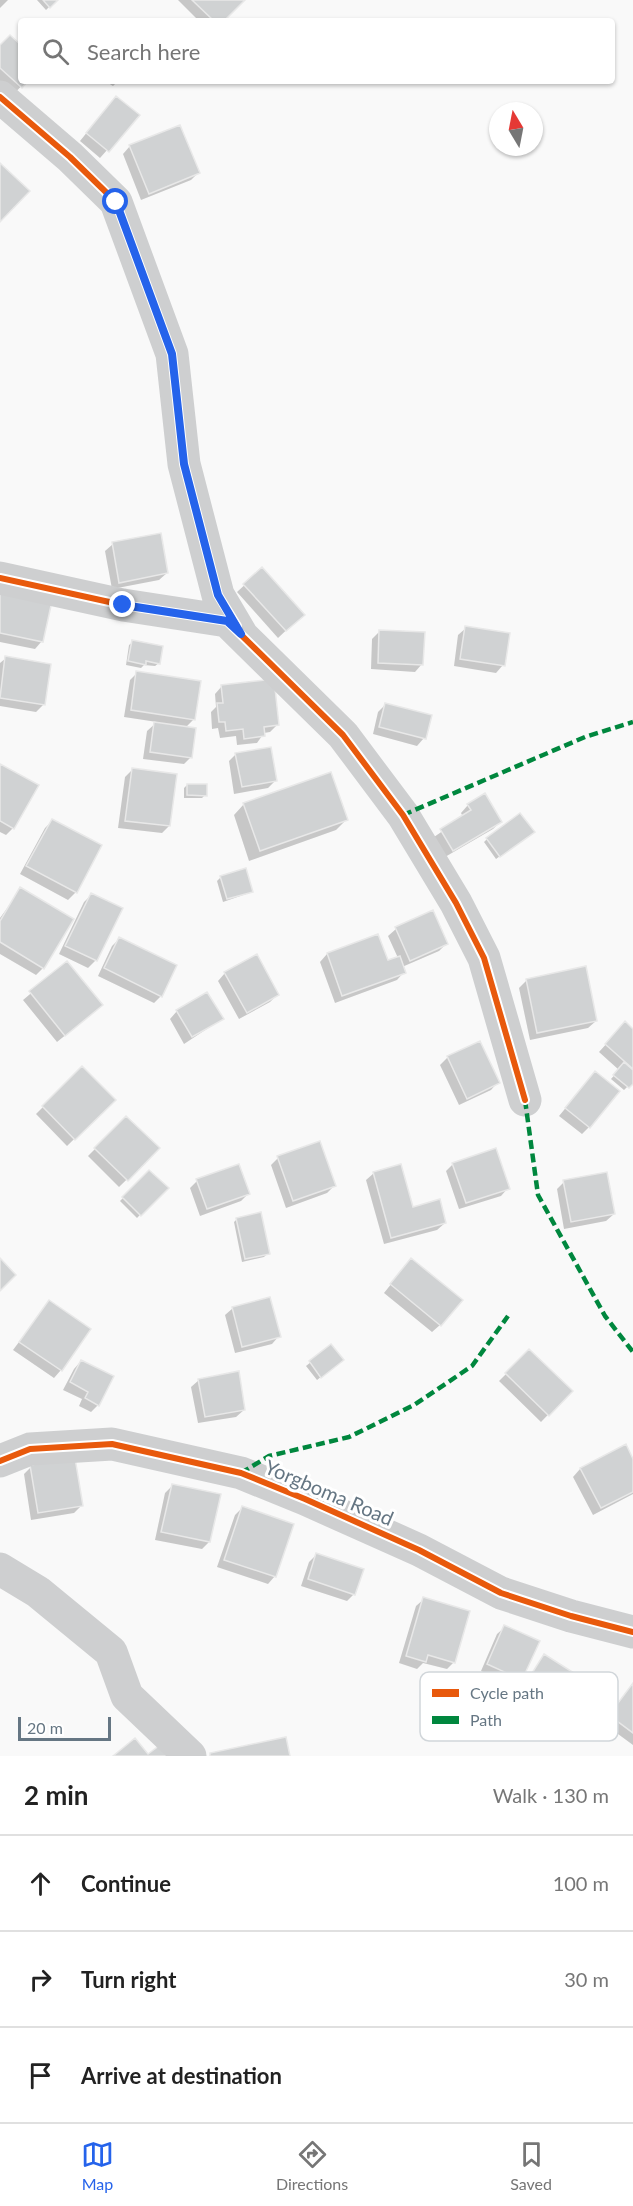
<!DOCTYPE html>
<html lang="en">
<head>
<meta charset="utf-8">
<style>
  body { margin:0; font-family:Lato,sans-serif; background:#f6f6f6; color:#222 }
  .compass { position:absolute; left:489px; top:102px; width:54px; height:54px; border-radius:50%; background:#fff; box-shadow:0 2px 4px #0004; rotate:350deg }
  .scale { position:absolute; left:18px; bottom:15px; width:93px; box-sizing:border-box; padding-left:6px; border:3px solid #657683; border-top:0; font-size:16px; line-height:21px; white-space:nowrap; color:#657683; -webkit-text-stroke:4px #fff; paint-order:stroke }
  .stop { position:absolute; width:18px; height:18px; margin:-14px; border:4px solid #2563eb; border-radius:50%; background:#fff }
  .stop.end { background:#2563eb; border-color:#fff; box-shadow:0 2px 6px #0008 }
  .list { margin:0; padding:0; list-style:none }
  h2 { display:flex; justify-content:space-between; align-items:center; height:78px; margin:0; padding:0 24px; font-size:26px }
  h2 small { font-size:20px; font-weight:400; color:#767676 }
  .list li { display:grid; grid-template-columns:39px 1fr auto; gap:18px; align-items:center; box-sizing:border-box; height:96px; padding:0 24px; border-top:2px solid #e0e0e0 }
  .list b { display:block; font-size:22px; white-space:nowrap }
  .list em { font-size:20px; font-style:normal; color:#767676 }
  .icon { flex:none; width:33px; height:33px; fill:none; stroke:currentColor; stroke-width:2; stroke-linecap:round; stroke-linejoin:round }
  .map { position:relative; flex:none; width:633px; height:1756px; overflow:hidden }
  .search { position:absolute; background:#fff; box-shadow:0 2px 4px #0004; left:18px; right:18px; top:18px; height:66px; display:flex; align-items:center; gap:15px; box-sizing:border-box; padding:0 21px; border-radius:6px; color:#767676; font-size:22px }
  .sheet { height:366px; background:#fff }
  nav { display:flex; justify-content:space-around; align-items:center; box-sizing:border-box; height:84px; border-top:2px solid #e0e0e0; background:#fff; font-size:16px; color:#767676 }
  nav a { display:grid; justify-items:center; gap:3px }
  nav .on { color:#2563eb }
  .map>svg:first-child { display:block }
  .shadow { fill:#0003 }
  .building { fill:#d0d2d3; stroke:#e8e8e8; stroke-width:1.5 }
  .lines { fill:none; stroke-linecap:round; stroke-linejoin:round }
  .minor { stroke:#cecfd0; stroke-width:33 }
  .quiet { stroke:#00873e; stroke-width:4.5; stroke-dasharray:9 4.5; stroke-linecap:butt }
  .cycleway-casing { stroke:#fff; stroke-width:10 }
  .cycleway { stroke:#e8590c; stroke-width:6 }
  .route { stroke:#2563eb; stroke-width:8 }
  .labels { text-anchor:middle; stroke-width:6; stroke-linejoin:round; paint-order:stroke }
  .street-label { font-size:20px; fill:#657683; stroke:#fff }
  .key { fill:#fff; stroke:#d1d6da; stroke-width:1.5 }
  .key-label { font-size:16px; fill:#657683 }
</style>
</head>
<body>
<div class="map">
<svg width="633" height="1756" viewBox="0 0 633 1756">
  <rect width="100%" height="100%" fill="#f9f9f9"/>
  <!-- shadow -->
  <path class="shadow" d="M0,0h8l-8,8z
    M37,0h19l-10,10z
    M178,0h65l-21,21h-23z
    M0,47h21v34h5l-13,14 -13,-13z
    M105,81h13l-5,5z
    M109,105l29,10 -38,43 -20,-17z
    M130,146l68,27 -7,7 -50,20 -18,-46z
    M113,544l54,29 -8,7 -47,9 -7,-38z
    M262,569l33,53 -17,16 -41,-46z
    M0,592l42,49 -7,8 -35,-7z
    M466,628l37,37 -7,8 -42,-7 4,-31z
    M380,631l42,33 -7,8 -44,-3 1,-30z
    M133,642l26,21 -4,3 -11,-1 -3,3 -15,-3 3,-20z
    M6,658l37,47 -7,7 -36,-6v-43z
    M137,673l57,46 -9,9 6,29 -7,7 -41,-5 4,-28 10,-9 -33,-5 6,-37z
    M222,686l55,39 -7,7 -6,1 -7,10 -20,2 -1,-9 -16,2 -2,-10 -6,1 -1,-17 5,-5 -1,-13z
    M386,704l38,34 -7,8 -44,-12 5,-22z
    M236,754l39,27 -7,7 -34,6 -5,-33z
    M0,766l13,62 -7,7 -6,-3z
    M132,770l37,56 -7,7 -44,-5 7,-51z
    M187,785l18,10 -3,3h-18v-10z
    M244,804l102,16 -10,10 -87,31 -15,-46z
    M468,805l32,17 -7,7 -48,28 -11,-20 29,-20 -2,-4z
    M52,821l48,25 -24,46 -8,8 -48,-26 25,-46z
    M529,835l-33,24 -12,-17 3,-3z
    M221,877l31,15 -29,10 -6,-21z
    M21,889l22,79 -7,7 -36,-21v-36z
    M91,895l5,65 -8,8 -29,-14 25,-52z
    M432,912l14,32 -7,7 -37,16 2,5 -7,8 -62,23 -15,-41 7,-8 50,-18 10,26 11,-4 -10,-22 8,-7z
    M119,939l42,57 -7,7 -56,-27 14,-30z
    M67,963l27,49 -37,30 -34,-42z
    M225,973l52,22 -7,7 -31,17 -21,-38z
    M527,980l69,41 -8,7 -58,12 -11,-52z
    M177,1011l45,8 -38,25 -14,-25z
    M618,1031h15v50l-9,9 -13,-11 8,-9 -20,-18z
    M479,1043l19,39 -7,8 -32,15 -19,-40 7,-7z
    M82,1068l32,32 -47,46 -31,-32z
    M588,1081l1,46 -7,7 -23,-18z
    M126,1118l32,31 -39,38 -31,-31z
    M278,1158l56,28 -7,7 -41,15 -15,-43z
    M453,1164l55,24 -7,8 -42,13 -13,-38z
    M149,1172l17,16 -29,30 -17,-17z
    M374,1173l38,36 33,14 -8,7 -53,14 -18,-64z
    M197,1181l51,13 -7,7 -41,15 -10,-28z
    M564,1182l50,32 -8,7 -42,8 -7,-40z
    M237,1219l31,34 -4,4 -22,5 -8,-40z
    M404,1268l36,57 -8,7 -48,-39z
    M49,1302l12,68 -7,8 -41,-28z
    M233,1308l46,28 -7,8 -37,9 -10,-38z
    M331,1346l8,17 -22,17 -11,-14z
    M529,1351l42,40 -30,31 -42,-41z
    M81,1361l17,44 -7,7 -12,-6 3,-7 -19,-9 11,-21z
    M199,1380l45,30 -8,7 -38,6 -7,-36z
    M625,1446l8,16v32l-40,21 -20,-38 7,-8z
    M31,1467l50,39 -7,7 -43,7 -7,-46z
    M172,1486l37,56 -7,7 -47,-9 10,-47z
    M242,1508l33,68 -7,8 -51,-17 18,-52z
    M316,1555l38,39 -7,7 -46,-15 8,-24z
    M424,1599l30,63 -7,7 -24,-6 -6,6 -18,-6 17,-57z
    M505,1627l16,52 -7,7 -33,-15 16,-37z
    M544,1656l18,58 -7,7 -39,-24z
    M633,1683v62l-30,-22z"/>
  <!-- building -->
  <path class="building" d="M43,0h15l-8,8z
    M192,0h53l-21,21h-10z
    M10,35l11,10v36h7l-6,7 -22,-20v-23z
    M116,96l24,19 -31,37 -23,-19z
    M180,125l20,48 -51,21 -20,-49z
    M0,163l30,28 -30,31z
    M161,533l7,40 -49,10 -7,-41z
    M262,567l43,48 -19,16 -43,-47z
    M0,590l52,11 -9,41 -43,-9z
    M465,626l45,7 -5,33 -45,-7z
    M379,630l46,2 -2,33 -45,-2z
    M132,640l31,6 -3,18 -14,-3v4l-18,-4z
    M5,656l46,8 -6,41 -45,-7z
    M136,671l65,10 -6,39 -64,-10z
    M274,679l5,46 -15,2 1,9 -21,3 -1,-10 -17,2 -1,-9h-6l-2,-19h6l-2,-18z
    M385,703l47,12 -6,24 -47,-12z
    M154,722l42,6 -4,30 -42,-6z
    M271,747l6,34 -35,6 -7,-34z
    M0,764l39,21 -25,44 -14,-8z
    M132,768l45,6 -7,52 -45,-5z
    M331,772l17,48 -88,31 -17,-48z
    M187,784h20v12l-20,-1z
    M485,793l17,29 -49,29 -13,-22 31,-19 -4,-6z
    M520,813l15,19 -35,25 -14,-19z
    M52,819l50,26 -25,48 -51,-27z
    M246,868l7,24 -26,7 -7,-23z
    M20,887l54,32 -30,50 -44,-27v-21z
    M91,893l32,15 -26,53 -32,-15z
    M433,910l15,34 -38,17 -15,-34z
    M378,934l10,26 12,-4 6,17 -64,23 -15,-43z
    M119,937l58,28 -15,32 -58,-29z
    M257,954l22,41 -32,18 -23,-41z
    M67,961l36,44 -38,31 -36,-45z
    M586,966l11,55 -60,12 -11,-54z
    M207,992l17,27 -32,18 -16,-27z
    M625,1021l8,8v40l-28,-25z
    M480,1041l20,42 -33,16 -20,-43z
    M624,1062l9,8v14l-4,4 -16,-13z
    M82,1066l34,34 -41,40 -33,-34z
    M595,1071l25,20 -30,37 -25,-20z
    M126,1116l34,32 -32,33 -34,-33z
    M320,1141l16,45 -43,15 -16,-45z
    M496,1148l14,41 -44,14 -14,-40z
    M239,1164l11,30 -43,15 -11,-30z
    M401,1164l12,43 27,-8 6,24 -55,15 -18,-66z
    M149,1170l20,18 -28,28 -19,-19z
    M607,1172l8,42 -44,8 -8,-42z
    M261,1212l9,42 -25,5 -9,-41z
    M0,1258l16,17 -16,16z
    M411,1258l52,42 -22,26 -51,-42z
    M270,1297l11,40 -39,10 -10,-40z
    M49,1300l42,29 -29,42 -43,-29z
    M331,1344l13,16 -23,18 -12,-17z
    M529,1349l44,42 -24,25 -44,-43z
    M81,1360l33,16 -15,30 -14,-8 3,-6 -18,-10z
    M239,1371l6,39 -40,7 -7,-38z
    M626,1444l7,15v33l-32,16 -21,-40z
    M75,1458l8,48 -45,7 -8,-48z
    M172,1484l49,10 -11,48 -49,-10z
    M242,1506l52,18 -18,53 -52,-17z
    M316,1553l48,16 -9,26 -47,-16z
    M423,1597l47,14 -15,52 -27,-8 -2,7 -20,-6z
    M504,1625l36,16 -18,39 -35,-16z
    M544,1654l41,26 -21,35 -42,-26z
    M633,1683v50l-24,-18z
    M286,1737l4,19h-80v-3z
    M135,1738l13,16 12,-9 9,11h-56z"/>
  <g class="lines">
    <!-- minor -->
    <path class="minor" d="M0,97l70,60 46,45 56,152 12,110 34,131 23,39
      M0,578l123,27 104,16 116,114 60,80 53,88 28,55 41,142
      M0,1461l30,-12 82,-5 129,29 64,26 114,51 82,43 70,23 62,16
      M0,1569l38,23 73,60 16,44 63,60"/>
    <!-- quiet -->
    <path class="quiet" d="M403,815l182,-78 48,-15
      M525,1100l13,95 67,121 28,36
      M241,1473l28,-17 80,-19 65,-32 58,-39 36,-50"/>
    <!-- cycleway casing -->
    <g class="cycleway-casing">
      <path id="cycleway" d="M0,97l70,60 46,45 56,152 12,110 34,131 19,31
        M0,578l123,27 104,16 116,114 60,80 53,88 28,55 41,142
        M0,1461l30,-12 82,-5 129,29 64,26 114,51 82,43 70,23 62,16"/>
    </g>
    <!-- cycleway -->
    <use href="#cycleway" class="cycleway"/>
  </g>
  <g class="lines">
    <!-- route -->
    <path class="route" d="M116,202l56,152 12,110 34,131 23,39 -14,-13 -104,-16"/>
  </g>
  <g class="labels">
    <!-- street labels -->
    <g class="street-label">
      <text transform="translate(329 1493) rotate(23)" y="7">Yorgboma Road</text>
    </g>
  </g>
  <!-- legend -->
  <rect x="420" y="1672" width="198" height="69" rx="9" class="key"/>
  <rect x="432" y="1689" width="27" height="8" fill="#e8590c"/>
  <rect x="432" y="1716" width="27" height="8" fill="#00873e"/>
  <g class="key-label">
    <text x="470" y="1699">Cycle path</text>
    <text x="470" y="1726">Path</text>
  </g>
</svg>
<svg class="compass" viewBox="-18 -18 36 36"><path d="M0-13l5 13h-10z" fill="#e53935"/><path d="M0 13l5-13h-10z" fill="#767676"/></svg>
<div class="scale">20 m</div>
<div class="stop" style="left:116px;top:202px"></div>
<div class="stop end" style="left:123px;top:605px"></div>
<div class="search"><svg class="icon" aria-label="search" viewBox="0 0 24 24"><circle cx="10" cy="10" r="6"/><path d="M15 15l6 6"/></svg>Search here</div>
</div>
<section class="sheet">
<h2>2 min<small>Walk · 130 m</small></h2>
<ul class="list">
<li><svg class="icon" aria-label="ahead" viewBox="0 0 24 24"><path d="M12 20V5M6 11l6-6 6 6"/></svg><div><b>Continue</b></div><em>100 m</em></li>
<li><svg class="icon" aria-label="right" viewBox="0 0 24 24"><path d="M7 20v-9h11M14 6l5 5-5 5"/></svg><div><b>Turn right</b></div><em>30 m</em></li>
<li><svg class="icon" aria-label="arrive" viewBox="0 0 24 24"><path d="M6 21V4h12l-3 4 3 4H6"/></svg><div><b>Arrive at destination</b></div></li>
</ul>
</section>
<nav>
<a class="on"><svg class="icon" aria-label="map" viewBox="0 0 24 24"><path d="M3 6l6-2 6 2 6-2v14l-6 2-6-2-6 2zM9 4v14M15 6v14"/></svg>Map</a>
<a><svg class="icon" aria-label="directions" viewBox="0 0 24 24"><path d="M12 3l9 9-9 9-9-9zM9 14v-3h6M13 9l2 2-2 2"/></svg>Directions</a>
<a><svg class="icon" aria-label="saved" viewBox="0 0 24 24"><path d="M7 4h10v16l-5-4-5 4z"/></svg>Saved</a>
</nav>
</body>
</html>
